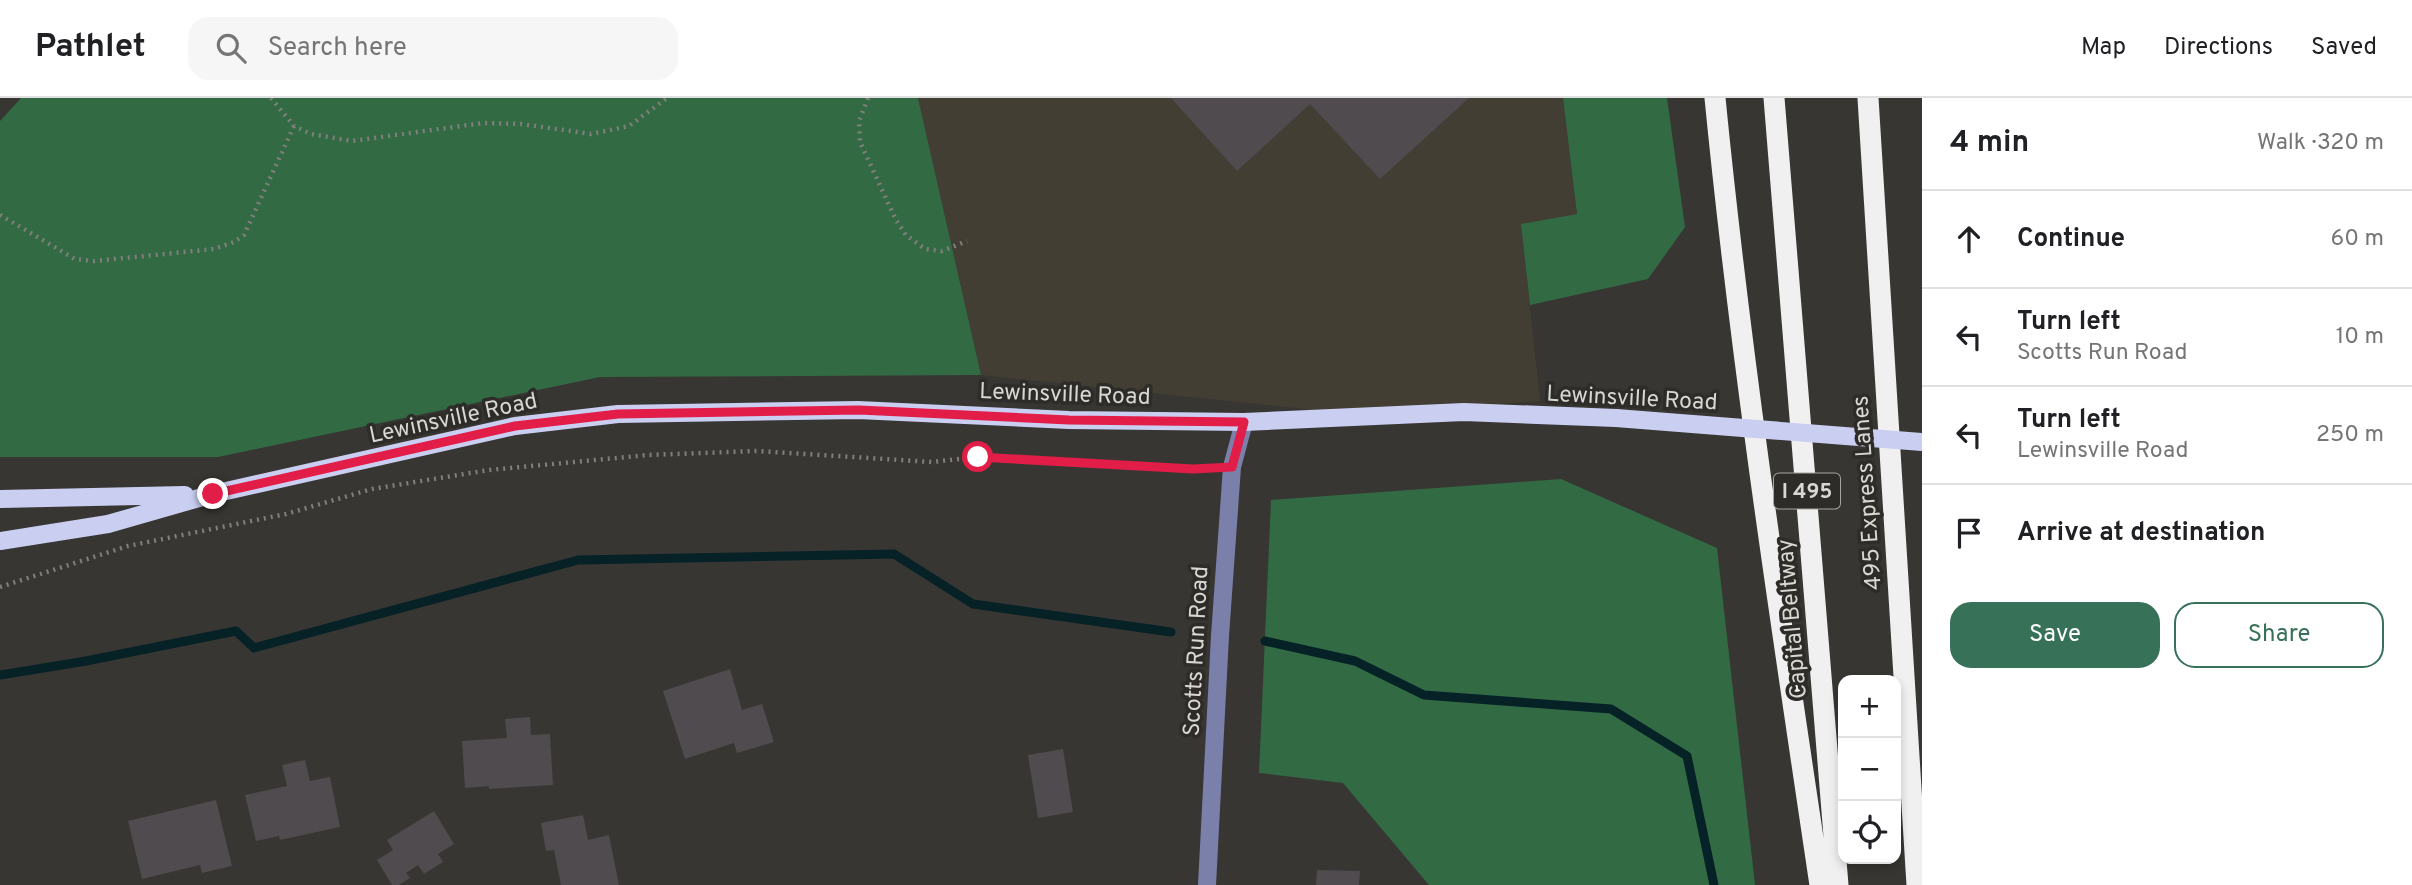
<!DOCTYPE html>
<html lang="en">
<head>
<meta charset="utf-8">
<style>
  body { margin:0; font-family:Overpass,sans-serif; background:#f6f6f6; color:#202124 }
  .controls { position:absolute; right:21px; bottom:21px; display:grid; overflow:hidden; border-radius:14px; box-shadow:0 4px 10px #0003 }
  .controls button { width:63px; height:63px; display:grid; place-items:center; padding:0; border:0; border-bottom:2px solid #e0e0e0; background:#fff; color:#202124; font:35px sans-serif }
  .stop { position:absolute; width:21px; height:21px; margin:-16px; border:5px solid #e11d48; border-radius:50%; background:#fff }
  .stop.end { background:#e11d48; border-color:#fff; box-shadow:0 2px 7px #0008 }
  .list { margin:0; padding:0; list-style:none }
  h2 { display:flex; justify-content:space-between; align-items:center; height:91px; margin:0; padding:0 28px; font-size:30px }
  h2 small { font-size:23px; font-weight:400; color:#757577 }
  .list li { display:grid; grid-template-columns:46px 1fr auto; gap:21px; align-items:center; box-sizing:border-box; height:98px; padding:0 28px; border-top:2px solid #e0e0e0 }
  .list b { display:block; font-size:26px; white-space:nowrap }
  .list p { margin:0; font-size:23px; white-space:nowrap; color:#757577 }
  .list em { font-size:23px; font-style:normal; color:#757577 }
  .actions { display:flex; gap:14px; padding:21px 28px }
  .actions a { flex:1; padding:16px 0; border:2px solid #367158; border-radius:21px; text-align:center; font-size:24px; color:#367158 }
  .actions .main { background:#367158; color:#fff }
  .icon { flex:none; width:38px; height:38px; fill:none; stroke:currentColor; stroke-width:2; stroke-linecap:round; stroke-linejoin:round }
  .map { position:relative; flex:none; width:1922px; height:787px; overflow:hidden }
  header { display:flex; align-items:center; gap:42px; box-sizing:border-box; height:98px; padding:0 35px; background:#fff; border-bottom:2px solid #e0e0e0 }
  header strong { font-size:33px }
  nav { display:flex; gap:38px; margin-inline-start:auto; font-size:24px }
  .search { width:490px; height:63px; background:#f6f6f6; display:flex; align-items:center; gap:18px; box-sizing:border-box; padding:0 24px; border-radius:21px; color:#757577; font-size:26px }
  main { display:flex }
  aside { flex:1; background:#fff }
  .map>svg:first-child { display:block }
  .built { fill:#423e34 }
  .green { fill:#326a44 }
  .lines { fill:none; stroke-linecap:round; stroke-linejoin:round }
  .stream { stroke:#062227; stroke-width:9 }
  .building { fill:#4f4b4e }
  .path { stroke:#807f7b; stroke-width:4.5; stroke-dasharray:2 5; stroke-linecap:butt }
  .minor { stroke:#7b80ab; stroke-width:18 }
  .major { stroke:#cacff2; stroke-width:18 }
  .highway { stroke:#f0f0f0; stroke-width:21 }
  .major-bridge { stroke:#cacff2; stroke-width:18 }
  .route { stroke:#e11d48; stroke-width:9 }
  .labels { text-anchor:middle; stroke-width:7; stroke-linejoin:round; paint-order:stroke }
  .shield { fill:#2e2c28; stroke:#a5a4a0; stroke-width:2 }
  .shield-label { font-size:21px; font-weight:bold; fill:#d8d7d4 }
  .street-label { font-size:23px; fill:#d8d7d4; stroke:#2e2c28 }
</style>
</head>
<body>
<header>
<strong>Pathlet</strong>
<div class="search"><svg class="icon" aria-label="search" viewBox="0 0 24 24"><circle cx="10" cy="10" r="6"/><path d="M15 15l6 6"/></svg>Search here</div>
<nav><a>Map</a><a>Directions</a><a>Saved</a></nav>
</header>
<main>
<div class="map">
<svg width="1922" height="787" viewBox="0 0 1922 787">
  <rect width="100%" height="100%" fill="#383632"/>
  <!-- built -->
  <path class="built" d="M918,0h645l14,117 -56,9 19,177 -187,13 -372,-39z"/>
  <!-- green -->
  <path class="green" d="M21,0h897l63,277 -381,2 -382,80h-218v-336z
    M1563,0h104l18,129 -37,52 -118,26 -9,-81 56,-10z
    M1561,381l156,69 38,337h-326l-86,-102 -84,-10 12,-273z"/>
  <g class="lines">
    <!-- stream -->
    <path class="stream" d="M1265,543l90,20 69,34 187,14 76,47 27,129
      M0,577l86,-14 150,-30 18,17 324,-88 316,-6 79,50 198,28"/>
  </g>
  <!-- building -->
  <path class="building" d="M1171,0h298l-89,81 -70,-75 -73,67z
    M730,571l12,41 20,-6 12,38 -37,11 -3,-10 -49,16 -22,-68z
    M530,619l1,18 19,-1 3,51 -64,4v-3l-24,2 -3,-47 45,-3 -2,-19z
    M1063,651l10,63 -35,6 -10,-63z
    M305,662l5,21 20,-4 10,50 -60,13 -1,-4 -23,5 -11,-46 42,-9 -5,-21z
    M216,702l16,66 -30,7 -2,-8 -58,14 -14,-58z
    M434,713l20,33 -16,10 5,8 -19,12 -6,-9 -12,8 4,5 -11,7h-7l-15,-25 16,-10 -6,-10z
    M583,717l5,25 21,-5 10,50h-58l-7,-35 -8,1 -5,-28z
    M1317,772l43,1 -1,14h-43z"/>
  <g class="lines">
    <!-- path -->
    <path class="path" d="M271,0l23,28 17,8 41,7 131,-18 38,1 70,10 38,-8 38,-28
      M868,0l-9,23 1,21 36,78 10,15 19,14 17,2 25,-10
      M0,117l75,44 19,2 120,-12 20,-7 10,-7 50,-109
      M0,489l128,-41 158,-32 86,-25 117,-19 159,-15 109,-4 175,11 46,-5 232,11"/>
    <!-- minor -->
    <path class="minor" d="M1207,787l13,-249 12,-169 12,-45"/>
    <!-- major -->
    <path class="major" d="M0,401l185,-4
      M0,443l108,-17 105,-30 302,-68 103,-12 240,-4 211,10 175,2 220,-10 152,6"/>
    <!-- highway -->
    <path class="highway" d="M1715,0c26,264 66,525 105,787
      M1774,0l64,787
      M1868,0l49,787"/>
    <!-- major-bridge -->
    <path class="major-bridge" d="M1616,320l306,24"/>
  </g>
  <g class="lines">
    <!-- route -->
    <path class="route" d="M213,396l302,-68 103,-12 241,-4 210,10 175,2 -12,45 -39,2 -215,-12"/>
  </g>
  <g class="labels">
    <!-- shield labels -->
    <rect class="shield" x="1774" y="375.5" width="66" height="35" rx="5"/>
    <g class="shield-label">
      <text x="1807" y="400">I 495</text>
    </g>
    <!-- street labels -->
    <g class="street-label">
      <text transform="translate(1065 295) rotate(2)" y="8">Lewinsville Road</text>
      <text transform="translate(1632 299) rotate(3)" y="8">Lewinsville Road</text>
      <text transform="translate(453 319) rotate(-12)" y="8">Lewinsville Road</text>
      <text transform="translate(1866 395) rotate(-94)" y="8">495 Express Lanes</text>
      <text transform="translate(1791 521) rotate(-95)" y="8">Capital Beltway</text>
      <text transform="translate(1195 553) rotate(-87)" y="8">Scotts Run Road</text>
    </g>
  </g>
</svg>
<div class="controls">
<button>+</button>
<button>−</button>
<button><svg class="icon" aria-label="locate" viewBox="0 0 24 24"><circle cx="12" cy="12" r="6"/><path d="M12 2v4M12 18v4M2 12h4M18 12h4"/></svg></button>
</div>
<div class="stop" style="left:978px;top:359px"></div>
<div class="stop end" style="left:213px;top:396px"></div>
</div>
<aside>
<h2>4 min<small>Walk · 320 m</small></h2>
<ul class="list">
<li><svg class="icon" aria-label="ahead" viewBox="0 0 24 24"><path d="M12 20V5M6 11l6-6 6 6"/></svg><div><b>Continue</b></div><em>60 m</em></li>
<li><svg class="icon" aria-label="left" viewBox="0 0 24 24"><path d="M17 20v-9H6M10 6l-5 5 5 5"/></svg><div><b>Turn left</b><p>Scotts Run Road</p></div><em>10 m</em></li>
<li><svg class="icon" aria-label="left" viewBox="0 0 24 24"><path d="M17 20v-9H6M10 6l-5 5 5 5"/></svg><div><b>Turn left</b><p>Lewinsville Road</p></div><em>250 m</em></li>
<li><svg class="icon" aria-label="arrive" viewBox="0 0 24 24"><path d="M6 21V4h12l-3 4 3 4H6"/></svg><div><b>Arrive at destination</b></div></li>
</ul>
<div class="actions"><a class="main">Save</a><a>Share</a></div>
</aside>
</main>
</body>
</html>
